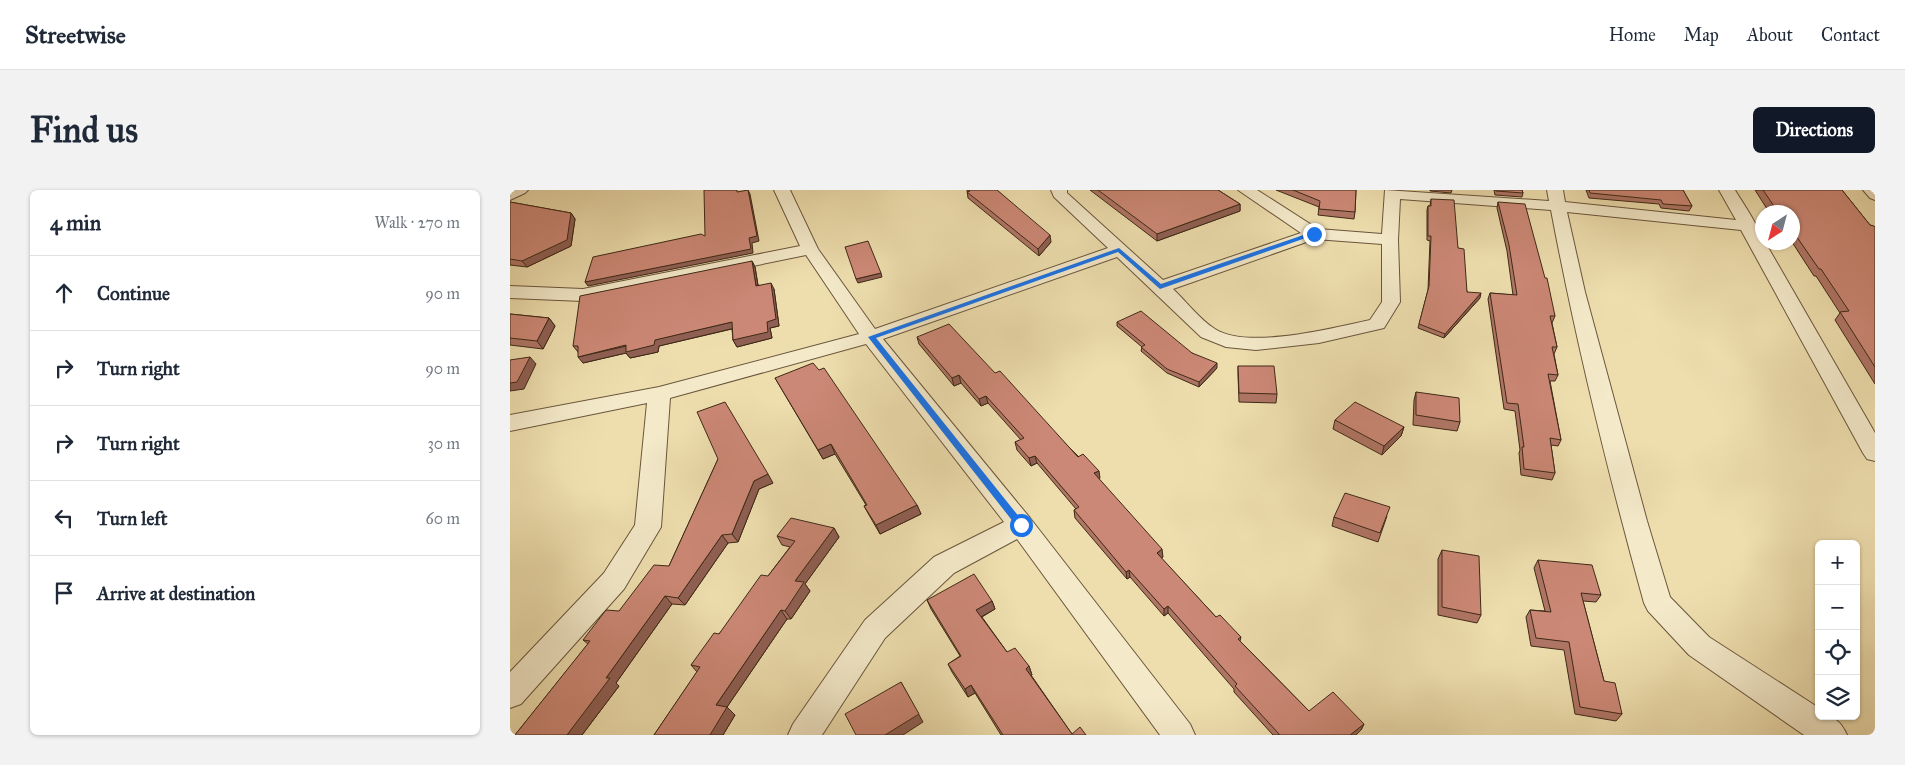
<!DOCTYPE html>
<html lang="en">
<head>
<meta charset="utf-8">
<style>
  body { margin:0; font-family:"IM FELL Great Primer",serif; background:#f2f2f3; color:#1f2937 }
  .controls { position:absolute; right:15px; bottom:15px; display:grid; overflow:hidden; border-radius:8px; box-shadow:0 1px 4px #0004 }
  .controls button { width:45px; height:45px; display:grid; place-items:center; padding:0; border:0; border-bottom:1px solid #e0e1e3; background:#fff; color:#1f2937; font:25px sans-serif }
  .compass { position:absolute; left:1245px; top:15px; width:45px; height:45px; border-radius:50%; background:#fff; box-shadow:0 1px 4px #0004; rotate:216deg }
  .stop { position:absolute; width:15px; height:15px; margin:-11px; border:4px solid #1a73e8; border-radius:50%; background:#fff }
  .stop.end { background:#1a73e8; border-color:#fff; box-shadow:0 1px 5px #0008 }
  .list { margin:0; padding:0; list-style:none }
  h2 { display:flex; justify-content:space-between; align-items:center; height:65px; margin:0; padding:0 20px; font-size:21px }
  h2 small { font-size:16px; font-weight:400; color:#747a83 }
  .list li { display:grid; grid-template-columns:32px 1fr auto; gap:15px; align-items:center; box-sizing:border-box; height:75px; padding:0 20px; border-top:1px solid #e0e1e3 }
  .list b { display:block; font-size:19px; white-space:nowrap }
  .list em { font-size:16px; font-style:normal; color:#747a83 }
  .icon { flex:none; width:28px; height:28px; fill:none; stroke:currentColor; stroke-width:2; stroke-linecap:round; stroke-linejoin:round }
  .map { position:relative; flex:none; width:1365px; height:545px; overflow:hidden; border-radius:8px }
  header { display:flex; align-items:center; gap:30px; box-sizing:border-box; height:70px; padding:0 25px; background:#fff; border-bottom:1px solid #e0e1e3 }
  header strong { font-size:24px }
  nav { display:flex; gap:28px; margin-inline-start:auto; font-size:18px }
  .intro { display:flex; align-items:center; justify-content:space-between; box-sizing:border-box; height:120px; padding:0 30px }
  h1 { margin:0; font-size:35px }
  .button { padding:12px 22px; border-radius:8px; background:#111827; color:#fff; font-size:18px; font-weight:700 }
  main { display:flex; gap:30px; padding:0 30px }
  aside { flex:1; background:#fff; border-radius:8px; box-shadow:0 1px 4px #0004 }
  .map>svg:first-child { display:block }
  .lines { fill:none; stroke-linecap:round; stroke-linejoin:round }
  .street-casing { stroke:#6a563c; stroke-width:2 }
  .street { fill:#f4eaca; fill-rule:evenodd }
  .wall { fill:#af7565; stroke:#3e2916 }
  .shaded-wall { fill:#8f5f53; stroke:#3e2916 }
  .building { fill:#cc8876; stroke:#3e2916 }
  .route { fill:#1a73e8 }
</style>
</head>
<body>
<header>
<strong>Streetwise</strong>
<nav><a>Home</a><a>Map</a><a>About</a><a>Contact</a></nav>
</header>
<div class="intro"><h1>Find us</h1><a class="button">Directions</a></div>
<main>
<aside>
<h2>4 min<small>Walk · 270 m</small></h2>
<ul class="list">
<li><svg class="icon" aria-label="ahead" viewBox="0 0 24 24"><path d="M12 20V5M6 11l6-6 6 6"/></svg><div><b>Continue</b></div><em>90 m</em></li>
<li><svg class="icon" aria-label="right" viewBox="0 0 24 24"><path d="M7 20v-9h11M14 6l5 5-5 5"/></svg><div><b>Turn right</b></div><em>90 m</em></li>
<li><svg class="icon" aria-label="right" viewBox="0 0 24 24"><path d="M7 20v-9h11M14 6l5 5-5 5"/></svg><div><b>Turn right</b></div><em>30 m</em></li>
<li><svg class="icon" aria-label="left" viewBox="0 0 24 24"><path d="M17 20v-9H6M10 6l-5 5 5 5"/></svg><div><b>Turn left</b></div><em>60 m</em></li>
<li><svg class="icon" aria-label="arrive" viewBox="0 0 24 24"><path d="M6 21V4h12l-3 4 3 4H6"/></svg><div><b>Arrive at destination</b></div></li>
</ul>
</aside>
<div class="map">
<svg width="1365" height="545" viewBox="0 0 1365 545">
  <rect width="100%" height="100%" fill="#eedeae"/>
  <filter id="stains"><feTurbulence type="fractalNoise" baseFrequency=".004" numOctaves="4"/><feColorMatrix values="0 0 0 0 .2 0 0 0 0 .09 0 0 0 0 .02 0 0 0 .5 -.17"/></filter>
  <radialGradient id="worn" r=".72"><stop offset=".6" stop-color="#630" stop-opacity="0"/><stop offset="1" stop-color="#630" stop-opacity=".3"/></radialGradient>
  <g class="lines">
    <!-- street casing -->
    <g class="street-casing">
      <path id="street" d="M0,0h18l-3,3 -15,7z
        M264,0h16l28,59 57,80 233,-81 -54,-51 -3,-7h16v3l96,87 138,-47 -63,-43h19l61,39 64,5 3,-44 164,11 -2,-11h16l2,12 171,18 -17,-30h16c7,12 27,40 27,52h3l110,191v28l-8,-2 -4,-6 -122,-223 -174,-18 18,80 62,229 23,76 39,40 110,71v8c15,0 22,5 28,19h-43l-115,-80 -41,-44 -4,-8c-36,-130 -68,-261 -93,-393l-151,-11 -2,41 2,62 -16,26 -65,15 -63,7 -30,-3 -25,-10 -84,-80 -234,82 147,179 160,206 5,11h-35l-143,-196 -63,34 -69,65 -63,97h-34l5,-11 72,-104 69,-63 70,-35 -138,-178 -196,54 -9,129 -37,62 -103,115 -11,4v-36l94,-99 31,-48 12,-122 -137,28v-16l149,-28 200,-53 -53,-79 -223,46 -73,-3v-12l73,3 217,-43zM805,49l67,5v58l-12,18c-37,8 -123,30 -155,9 -16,-10 -29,-28 -42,-40z
        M1353,0h12v10l-5,-2z"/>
    </g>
    <!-- street -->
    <use href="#street" class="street"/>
  </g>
  <!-- wall -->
  <path class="wall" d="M457,0h30l54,52 -12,14 -71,-58z
    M580,0h128l22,14v7l-83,30z
    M766,0h80l-1,22 -1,7 -36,-4 1,-8z
    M920,0h22l-1,3 -21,-2z
    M984,0h28l1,3 -1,4 -27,-2z
    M1076,0h97l9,16 -3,5 -28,-3 -2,-4 -70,-6z
    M1245,0h87l28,35 5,2v157l-40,-64 5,-7 -24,-37h-2l-22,-34v-30h-23z
    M921,9l27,49 9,44 13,6 -36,40 -26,-10 10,-38 2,-49 -3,-1v-30l1,-4h2z
    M0,12l61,11 4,6 -4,27 -44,21 -17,-2z
    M988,12l57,114 -3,7 5,24 -3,7 4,21 -3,6h-5l11,59 -3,6 -7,-1 4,28 -3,7 -31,-5 -2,-22 1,-3 -5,-39 -11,-2 -16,-110 2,-6 23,2 -6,-44 -10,-43z
    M242,71l3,6 3,18 16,4 5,37 -9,2 2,10 -35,9 -4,-7 -1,-11 -73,17 -1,6 -28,6 -4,-5 -43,10 -5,-11 -5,-6z
    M0,124l39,4 6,8 -12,23 -33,-4z
    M607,132l75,31 25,15 -18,19 -32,-14 -26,-22 1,-4 -25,-21z
    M407,147l78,36 105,105 -1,1 64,78 -2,1 55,59 25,20 -1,4 69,70 55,13 -3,6 -5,5h-83l-39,-43v-3l-66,-76 -4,3 -34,-39 -3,2 -52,-61 -1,-8 2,-1 -39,-46 -6,3 -14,-16 -2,-8 6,-2 -33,-37 -7,3 -20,-23 -7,3 -35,-42z
    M728,176l39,28 -1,9 -37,-1 -1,-27z
    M265,188l142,127 4,9 -41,20 -11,-19 -5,-9 2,-1 -31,-51 -12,5z
    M906,202l44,30 -3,9 -44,-6 1,-25z
    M825,230l69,7 -3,9 -19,19 -49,-26z
    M208,269l55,24 -14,6 -21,53 -10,1 -43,62 -13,-1 -56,79 3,3 -37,49h-67l73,-91 -5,-4 36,-29 50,-45z
    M877,326l-9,26 -46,-16 2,-9z
    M324,338l5,9 -34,47 5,7 -19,28h-4l-60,88 8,8 -12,20h-69l43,-63 -6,-7 28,-31 49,-58 22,-29 -8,-2 -5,-9z
    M932,360l39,65 -4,8 -39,-8v-56z
    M1028,370l63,35 -5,7 -13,-1 21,80 18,33 -6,7 -41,-7 -11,-64 -33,-4 -5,-29 4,-7 15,1 -11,-43z
    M417,410l65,1 3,8 -13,8 25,35 22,14 3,9h-1l41,59 14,1h-85l-26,-42 -7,4 -16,-25 -4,-8 12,-8 -29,-47z"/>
  <!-- shaded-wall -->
  <path class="shaded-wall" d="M238,0l2,4 9,47 -7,2 1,10 -165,33 -3,-4 164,-44z
    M730,14v7l-83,30v-7z
    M61,23l4,6 -4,27 -44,21 -5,-6z
    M540,45l1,7 -12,14 -1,-7z
    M242,71l3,6 4,25 -3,-6z
    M371,83l1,4 -24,6 -2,-4z
    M261,93l3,6 5,37 -9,2 2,10 -35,9 -4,-7z
    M971,103l-1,5 -36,40 1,-4z
    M39,128l6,8 -12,23 -6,-8z
    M222,132l3,6 -76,18 -1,6 -28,6 -4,-5 -43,10 -5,-6z
    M20,167l6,7 -12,25 -14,2v-8z
    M707,173v5l-18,19v-5z
    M449,185l2,8 -7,3 -2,-8z
    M476,206l2,7 -7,3 -2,-7z
    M894,237l-3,9 -19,19 2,-9z
    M321,254l4,10 -12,5 -5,-9z
    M525,266l2,7 -6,3 -2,-8z
    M589,281l1,7 -5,3 -1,-8z
    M258,284l5,9 -14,6 -21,53 -6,-8 22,-53z
    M407,315l4,9 -41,20 -4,-9z
    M324,338l5,9 -34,47 5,7 -19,28 -6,-8 10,-30z
    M212,345l6,8 -43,62 -7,-7z
    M652,359l1,8 -6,3v-7z
    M619,380l1,7 -3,2 -1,-7z
    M155,406l7,8 -56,79 3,3 -37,49h-15l39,-57z
    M482,411l3,8 -16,9 -3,-8z
    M658,416v7l-4,3v-7z
    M271,420l6,9 -60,88 8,8 -12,20h-13l6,-30z
    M519,476l3,9 -3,2 -3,-8z
    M391,492l22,40 -20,13h-18z
    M461,495l4,8 -7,4 -3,-8z
    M854,534l-3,6 -5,5h-6z"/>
  <!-- building -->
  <path class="building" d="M194,0h33v2l11,-2 9,46 -8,2 2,11 -166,33 8,-25 108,-23 4,2z
    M459,0h28l53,45 -12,14 -71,-57 3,-1z
    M588,0h120l22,14 -83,30z
    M783,0h63l-1,22 -36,-3 1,-8z
    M986,0h26l1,3 -27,-2z
    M1079,0h94l9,16 -29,-2 -2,-4 -71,-7z
    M1253,0h79l28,35 4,1 1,1v140l-35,-55 9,-1 -28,-42h-2l-27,-39v-18h-14z
    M921,9l23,1 4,48 6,1 3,43 14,1 -36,41 -26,-10 10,-38 2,-50h-3v-30h3z
    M0,12l61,11 -4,27 -45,21 -12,-2z
    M988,12l27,2 20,74h2l8,38h-5l7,31h-5l6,28 -10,-1 13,66 -11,-2 5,35 -31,-4 -2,-22h2l-6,-43 -11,-1 -17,-110 27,2 -8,-50z
    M358,51l13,32 -25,6 -11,-32z
    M242,71l4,25 15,-3 5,36 -9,3 1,10 -35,8 -1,-18 -77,18 -1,5 -28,7v-7l-48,12v-11h-5l7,-50z
    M631,121l51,42 25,10 -18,19 -32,-13 -26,-22 4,-2 -28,-23z
    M0,124l39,4 -12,23 -27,-3z
    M439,134l46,49 5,-2 78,86 5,-3 16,17 -5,2 68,76 -5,4 59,64 4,-2 21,22 -3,2 71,72 24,-19 31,32 -14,11h-71v-1l-44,-48 2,-2 -69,-78 -4,3 -35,-39 -3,2 -52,-62 5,-3 -44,-51 -6,2 -14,-16 9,-4 -38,-42 -7,3 -20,-24 -7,3 -35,-41z
    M20,167l-13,25 -7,1v-23z
    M303,173l6,7 5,-2 93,137 -41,20 -12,-19 3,-1 -36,-61 -13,6 -43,-72z
    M728,176h36l3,28 -38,-1z
    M906,202l43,6 1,24 -44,-7z
    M215,212l43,72 -14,7 -22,53 -10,1 -44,63 -13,-2 -59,82h4l-43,57h-52l75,-94 -7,-1 23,-30 13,1 35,-46 15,1 49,-107 -21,-47z
    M845,212l49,25 -20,19 -49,-26z
    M835,303l45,14 -10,26 -46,-16z
    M281,328l43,10 -39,53 9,1 -19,29 -4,-1 -65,95 11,2 -17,28h-56l46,-68 -9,-2 23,-32 5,1 42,-59 7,1 27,-35 -18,-5z
    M932,360l37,6 2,59 -39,-8z
    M1028,370l54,5 9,30 -20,-2 23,88 11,2 7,31 -42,-7 -11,-65 -33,-4 -6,-28 21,2z
    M464,384l18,27 -16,9 31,42 8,-4 14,18 -3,3 46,65 8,-7 6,8h-83l-32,-50 -6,4 -17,-25 13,-8 -34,-56z
    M391,492l18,32 -34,21h-29l-11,-21z"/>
  <!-- route -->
  <path class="route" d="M802,42l5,2 -157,55 -42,-37 -242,86 148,185 2,2 -5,4 -3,-1 -150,-191 251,-89 42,36z"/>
  <rect width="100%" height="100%" filter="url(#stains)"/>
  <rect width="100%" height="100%" fill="url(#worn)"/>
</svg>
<div class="controls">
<button>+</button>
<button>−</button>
<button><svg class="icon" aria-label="locate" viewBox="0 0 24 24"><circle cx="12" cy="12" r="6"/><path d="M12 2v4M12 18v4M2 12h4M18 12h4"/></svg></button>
<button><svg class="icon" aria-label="layers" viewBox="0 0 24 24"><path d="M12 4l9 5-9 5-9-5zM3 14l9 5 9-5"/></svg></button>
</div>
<svg class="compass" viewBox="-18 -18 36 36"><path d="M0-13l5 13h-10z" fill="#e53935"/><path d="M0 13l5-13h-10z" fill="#747a83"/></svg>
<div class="stop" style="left:511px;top:335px"></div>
<div class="stop end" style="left:804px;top:44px"></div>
</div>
</main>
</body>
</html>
